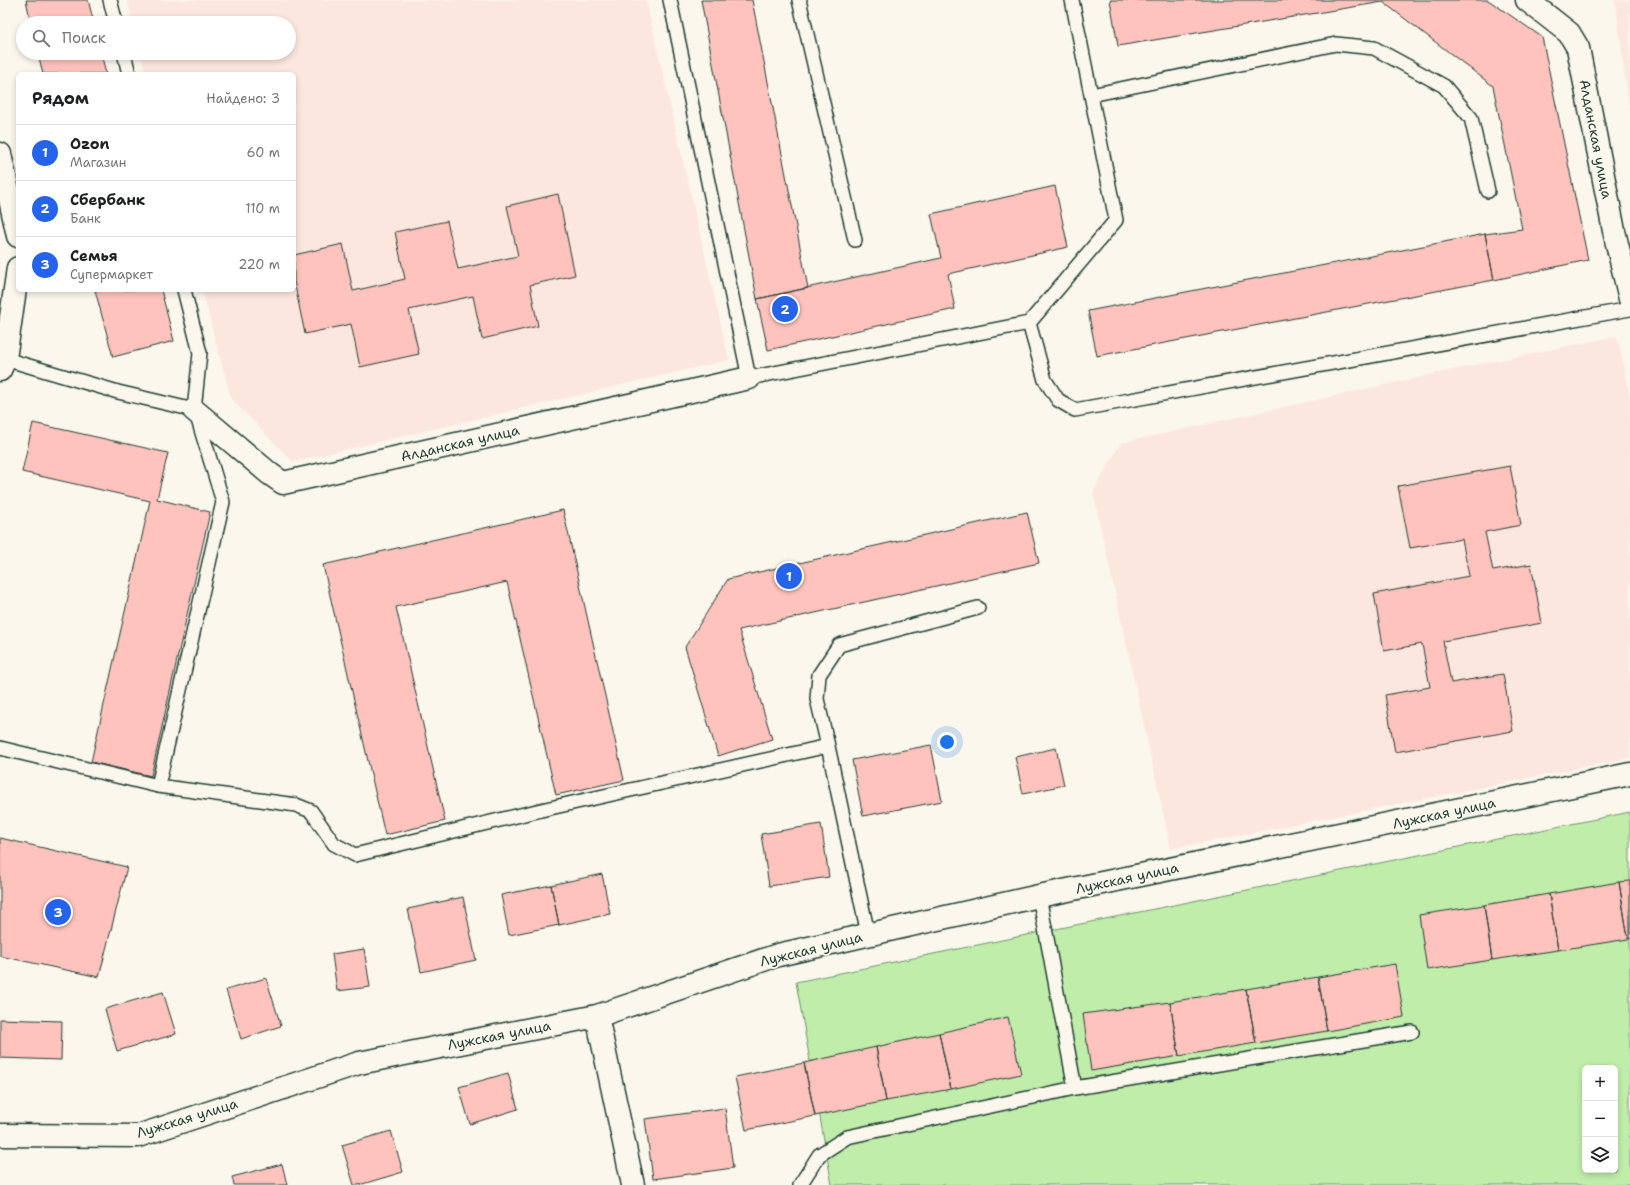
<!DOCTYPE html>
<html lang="ru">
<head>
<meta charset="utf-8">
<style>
  body { margin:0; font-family:"Shantell Sans",sans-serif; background:#f2f2f2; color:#202124 }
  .controls { position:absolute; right:12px; bottom:12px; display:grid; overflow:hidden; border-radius:6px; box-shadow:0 2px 6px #0003 }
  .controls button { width:36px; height:36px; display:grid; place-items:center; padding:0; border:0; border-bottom:1px solid #e0e0e0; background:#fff; color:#202124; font:20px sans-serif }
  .you { position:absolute; left:947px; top:742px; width:14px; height:14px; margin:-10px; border:3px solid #fff; border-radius:50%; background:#1a73e8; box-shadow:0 0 0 6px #1a73e833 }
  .badge { display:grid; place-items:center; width:26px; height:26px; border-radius:50%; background:#2563eb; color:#fff; font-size:13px; font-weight:700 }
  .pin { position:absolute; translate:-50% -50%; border:2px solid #fff; box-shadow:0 1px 4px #0006 }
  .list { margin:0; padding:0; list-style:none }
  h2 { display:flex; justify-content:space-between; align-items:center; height:52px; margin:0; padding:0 16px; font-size:17px }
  h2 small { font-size:13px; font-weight:400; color:#757577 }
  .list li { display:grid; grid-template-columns:26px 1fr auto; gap:12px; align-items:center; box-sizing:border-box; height:56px; padding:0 16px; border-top:1px solid #e0e0e0 }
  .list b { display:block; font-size:15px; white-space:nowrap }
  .list p { margin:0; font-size:13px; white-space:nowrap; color:#757577 }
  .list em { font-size:13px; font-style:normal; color:#757577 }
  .icon { flex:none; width:22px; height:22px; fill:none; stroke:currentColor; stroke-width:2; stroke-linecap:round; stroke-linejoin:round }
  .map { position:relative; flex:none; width:1630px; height:1185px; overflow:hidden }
  .search { position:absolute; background:#fff; box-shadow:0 2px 6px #0003; left:16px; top:16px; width:280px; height:44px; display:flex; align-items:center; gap:10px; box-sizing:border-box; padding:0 14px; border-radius:22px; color:#757577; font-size:15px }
  .panel { position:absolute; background:#fff; box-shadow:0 2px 6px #0003; left:16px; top:72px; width:280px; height:220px; border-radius:6px }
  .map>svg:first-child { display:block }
  .built { fill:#fce7de }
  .green { fill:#c0edaa; stroke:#70956f; fill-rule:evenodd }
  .building { fill:#ffc3bd; stroke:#1f3d34 }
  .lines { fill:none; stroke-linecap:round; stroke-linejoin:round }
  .service-casing { stroke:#1f3d34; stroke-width:16 }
  .minor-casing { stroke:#1f3d34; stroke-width:25 }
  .tertiary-casing { stroke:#1f3d34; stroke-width:25 }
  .service { stroke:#fbf7ec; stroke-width:13 }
  .minor { stroke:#fbf7ec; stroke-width:22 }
  .tertiary { stroke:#fbf7ec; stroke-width:22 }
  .labels { text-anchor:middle; stroke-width:3.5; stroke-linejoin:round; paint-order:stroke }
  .street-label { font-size:14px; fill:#1f3d34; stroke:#fbf7ec }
</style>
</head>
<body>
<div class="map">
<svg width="1630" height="1185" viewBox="0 0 1630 1185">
  <rect width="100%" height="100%" fill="#fbf7ec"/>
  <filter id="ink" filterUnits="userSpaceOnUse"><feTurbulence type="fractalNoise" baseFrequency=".025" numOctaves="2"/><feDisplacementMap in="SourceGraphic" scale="8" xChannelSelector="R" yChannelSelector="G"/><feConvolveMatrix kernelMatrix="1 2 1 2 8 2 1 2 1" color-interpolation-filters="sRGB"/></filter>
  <g filter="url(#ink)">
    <!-- built -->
    <path class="built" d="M127,0h519l83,360 -436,102 -62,-63 -29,-109h92v-216h-148l-5,-21h148v-30h-156z
      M1615,0h15v114z
      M1617,336l13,60v362l-459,91 -78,-357 28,-49 326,-72z"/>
    <!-- green -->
    <path class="green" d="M1630,812v373h-798l-36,-203zM1585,1068h30v102h-30z"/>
    <!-- building -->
    <path class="building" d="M26,0h62l6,23h-63z
      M701,0h51l56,288 -51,11z
      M1110,0h378l54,37 46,223 -94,20 -9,-46 37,-5 -29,-143 -110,-84 -265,44z
      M38,53h63l5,21h-63z
      M1055,186l13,61 -120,27 7,35 -187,41 -11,-51 184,-41 -10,-44z
      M558,194l17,81 -45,10 8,41 -56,13 -9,-43 -64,14 10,44 -59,13 -9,-43 -46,10 -11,-53v-26l49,-11 10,47 52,-12 -10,-47 52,-11 11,48 60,-13 -11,-50z
      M1485,234l9,46 -397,76 -9,-45z
      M95,290h66l13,51 -61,16z
      M33,423l135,30 -11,46 53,13 -59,264 -60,-14 59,-261 -128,-29z
      M1510,466l11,59 -36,7 8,39 38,-7 11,59 -99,18 8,42 52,-9 10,57 -118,21 -10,-57 45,-8 -8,-43 -38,7 -10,-57 95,-18 -7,-37 -52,9 -12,-62z
      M563,510l61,270 -68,15 -49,-213 -111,25 49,214 -60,14 -62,-270z
      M1027,512l12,51 -300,67 33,109 -54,17 -33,-109 43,-68z
      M931,745l11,56 -79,15 -11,-56z
      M1056,748l8,37 -41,9 -8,-37z
      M821,824l8,53 -60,9 -8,-52z
      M0,838l127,29 -28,110 -99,-21z
      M602,874l8,40 -51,11 -8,-40z
      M1630,881v58h-2l-9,-57z
      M1619,882l9,57 -70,11 -9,-56z
      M551,885l8,40 -50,10 -8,-40z
      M1549,894l9,56 -66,10 -8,-55z
      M463,897l13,63 -55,12 -13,-63z
      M1484,905l8,55 -65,10 -8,-55z
      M364,949l6,38 -33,4 -5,-37z
      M1395,964l9,53 -77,14 -9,-54z
      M1318,977l9,54 -71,12 -10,-54z
      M266,978l15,48 -40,13 -15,-49z
      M1246,989l10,54 -77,13 -9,-54z
      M163,992l13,42 -59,17 -12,-42z
      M1170,1002l9,54 -88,15 -8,-57z
      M1008,1017l13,57 -70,15 -12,-56z
      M0,1019l62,2 -1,39 -61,-2z
      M939,1033l12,56 -65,12 -10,-54z
      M876,1047l10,54 -71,15 -11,-53z
      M804,1063l11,53 -69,14 -11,-53z
      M508,1073l10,36 -48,15 -11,-37z
      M725,1108l8,60 -80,11 -8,-60z
      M391,1131l12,41 -44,13h-5l-12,-40z
      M282,1164l5,21h-53l-2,-8z"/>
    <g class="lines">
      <!-- service casing -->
      <g class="service-casing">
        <path id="service" d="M110,0l6,23
          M670,0l79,378 280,-55
          M800,0h-1l56,240
          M1072,0l44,220 -87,103 16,57 13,20 17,10 555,-101
          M124,53l5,21
          M1091,95l245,-51 38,4 70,38 27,32 17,73
          M5,359l113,33 76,18 6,-57 -16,-63
          M828,746l-11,-47 2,-24 20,-30 139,-37
          M0,748l158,38 65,-284 -27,-89
          M158,786l138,19 15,6 23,33 21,11 186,-45 287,-64 40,188
          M1039,896l36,192 337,-56
          M800,1185l19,-30 28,-18 228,-49"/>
      </g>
      <!-- minor casing -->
      <g class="minor-casing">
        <path id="minor" d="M1527,0l42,33 9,15 36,183 16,68
          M0,154l18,82
          M0,370l5,-11 13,-91
          M194,410l76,64 13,9 466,-105
          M597,1016l36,169"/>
      </g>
      <!-- tertiary casing -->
      <g class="tertiary-casing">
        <path id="tertiary" d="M0,1135l138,1 221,-73 238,-47 181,-61 261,-59 591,-122"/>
      </g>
      <!-- service -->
      <use href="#service" class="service"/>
      <!-- minor -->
      <use href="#minor" class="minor"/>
      <!-- tertiary -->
      <use href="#tertiary" class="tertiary"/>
    </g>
  </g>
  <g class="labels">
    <!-- street labels -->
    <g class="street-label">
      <text transform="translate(1596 139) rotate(79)" y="5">Алданская улица</text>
      <text transform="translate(460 443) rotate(-13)" y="5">Алданская улица</text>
      <text transform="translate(1444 813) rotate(-12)" y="5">Лужская улица</text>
      <text transform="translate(1127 878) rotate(-12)" y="5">Лужская улица</text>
      <text transform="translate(811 949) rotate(-14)" y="5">Лужская улица</text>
      <text transform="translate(499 1035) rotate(-11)" y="5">Лужская улица</text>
      <text transform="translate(187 1118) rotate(-17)" y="5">Лужская улица</text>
    </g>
  </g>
</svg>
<div class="controls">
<button>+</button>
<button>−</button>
<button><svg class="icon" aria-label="layers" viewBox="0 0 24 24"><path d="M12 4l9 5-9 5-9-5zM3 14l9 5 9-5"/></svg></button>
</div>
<div class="you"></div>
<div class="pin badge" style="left:789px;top:576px">1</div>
<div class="pin badge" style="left:785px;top:309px">2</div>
<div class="pin badge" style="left:58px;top:912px">3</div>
<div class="search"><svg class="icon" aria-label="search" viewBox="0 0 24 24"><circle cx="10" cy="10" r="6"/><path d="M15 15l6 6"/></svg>Поиск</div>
<section class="panel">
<h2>Рядом<small>Найдено: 3</small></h2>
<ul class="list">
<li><span class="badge">1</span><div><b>Ozon</b><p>Магазин</p></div><em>60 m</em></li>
<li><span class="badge">2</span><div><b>Сбербанк</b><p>Банк</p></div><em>110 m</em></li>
<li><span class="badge">3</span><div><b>Семья</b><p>Супермаркет</p></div><em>220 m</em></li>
</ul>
</section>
</div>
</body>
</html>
